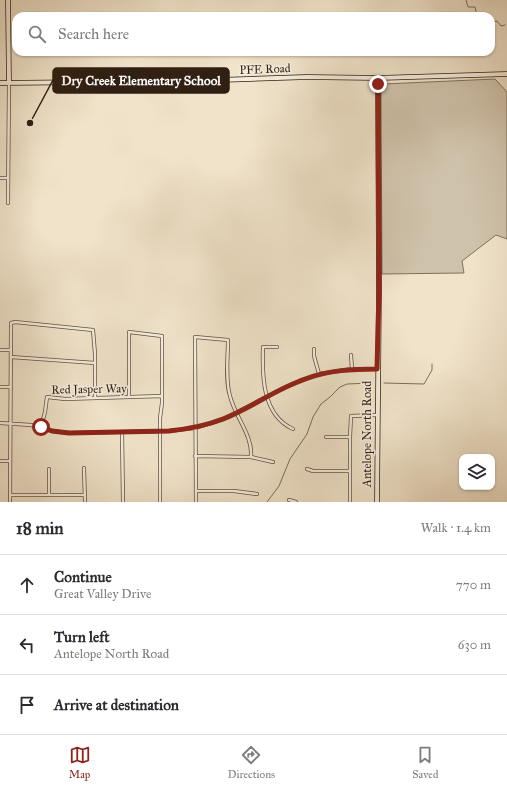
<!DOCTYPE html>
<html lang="en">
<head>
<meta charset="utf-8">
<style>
  body { margin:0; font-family:"IM FELL Great Primer",serif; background:#f2f2f3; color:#2b2b33 }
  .controls { position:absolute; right:12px; bottom:12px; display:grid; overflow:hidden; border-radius:8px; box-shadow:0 1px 3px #0004 }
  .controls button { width:36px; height:36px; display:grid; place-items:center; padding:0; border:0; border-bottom:1px solid #e1e1e2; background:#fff; color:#2b2b33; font:20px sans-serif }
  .stop { position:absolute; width:12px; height:12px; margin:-9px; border:3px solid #8f2418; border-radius:50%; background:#fff }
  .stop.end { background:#8f2418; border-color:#fff; box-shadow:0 1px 4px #0008 }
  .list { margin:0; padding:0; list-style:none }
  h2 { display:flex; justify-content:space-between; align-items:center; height:52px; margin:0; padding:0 16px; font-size:17px }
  h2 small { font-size:13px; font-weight:400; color:#7c7c81 }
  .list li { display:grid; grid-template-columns:26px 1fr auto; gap:12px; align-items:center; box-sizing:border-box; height:60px; padding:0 16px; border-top:1px solid #e1e1e2 }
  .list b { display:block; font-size:15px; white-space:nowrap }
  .list p { margin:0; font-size:13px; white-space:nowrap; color:#7c7c81 }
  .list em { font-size:13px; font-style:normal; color:#7c7c81 }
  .icon { flex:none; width:22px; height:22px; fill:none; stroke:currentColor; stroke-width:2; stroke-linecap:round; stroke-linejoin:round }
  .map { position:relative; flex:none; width:507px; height:502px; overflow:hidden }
  .search { position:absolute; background:#fff; box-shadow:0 1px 3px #0004; left:12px; right:12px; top:12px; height:44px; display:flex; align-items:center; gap:10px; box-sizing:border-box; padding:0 14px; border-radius:12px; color:#7c7c81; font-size:15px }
  .sheet { height:232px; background:#fff }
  nav { display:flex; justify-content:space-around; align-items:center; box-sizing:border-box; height:56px; border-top:1px solid #e1e1e2; background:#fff; font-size:11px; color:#7c7c81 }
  nav a { display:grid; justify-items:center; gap:2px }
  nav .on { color:#8f2418 }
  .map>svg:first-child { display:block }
  .green { fill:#cfc2ab; stroke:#80705f }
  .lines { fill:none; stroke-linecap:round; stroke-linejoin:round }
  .stream { stroke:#7c6c5c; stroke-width:1 }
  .street-casing { stroke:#605041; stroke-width:4 }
  .secondary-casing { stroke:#301f13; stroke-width:5.5 }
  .street { stroke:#f5eddd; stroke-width:2.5 }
  .secondary { stroke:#f5eddd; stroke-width:4 }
  .route { stroke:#8f2418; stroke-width:5 }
  .labels { text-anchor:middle; stroke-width:3; stroke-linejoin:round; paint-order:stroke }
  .street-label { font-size:12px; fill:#301f13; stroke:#f5eddd }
  .leader { fill:none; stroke:#301f13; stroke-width:1.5 }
  .callout-dot { fill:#301f13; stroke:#f5eddd; stroke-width:1.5 }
  .callout { fill:#301f13; stroke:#301f13; stroke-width:1.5 }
  .callout-label { font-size:13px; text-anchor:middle; font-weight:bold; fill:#fff }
</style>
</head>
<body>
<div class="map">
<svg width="507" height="502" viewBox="0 0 507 502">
  <rect width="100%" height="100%" fill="#f0e3ca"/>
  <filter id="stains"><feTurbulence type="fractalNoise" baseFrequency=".005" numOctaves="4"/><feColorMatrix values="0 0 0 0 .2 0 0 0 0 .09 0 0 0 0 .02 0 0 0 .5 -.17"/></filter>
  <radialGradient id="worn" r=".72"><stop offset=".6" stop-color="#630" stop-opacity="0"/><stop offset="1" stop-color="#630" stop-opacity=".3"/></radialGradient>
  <!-- green -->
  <path class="green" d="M495,79l12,13v147l-11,-4 -34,26 2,12 -82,1 -1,-183 3,-7z"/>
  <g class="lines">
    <!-- stream -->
    <path class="stream" d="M466,0l2,7h7l2,9
      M491,26l2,-4 4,-1 4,5 4,-1
      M384,383l40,1 8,-14v-6
      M267,502l12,-16 11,-27 17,-25 6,-17 8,-13 9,-7 10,-10 7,-3 25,-1"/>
    <!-- street casing -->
    <g class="street-casing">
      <path id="street" d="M0,178h7
        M8,203l1,-120
        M277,347h-14c-1,28 -1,68 30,82
        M314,349v7l5,18
        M0,350h11
        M351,355l1,14
        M11,357l84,6
        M0,387h11
        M129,397v-65l33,4v67l-2,15v84
        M0,423l31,2 21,6 17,2 100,-2 26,-3 29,-9 60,-31 35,-14 33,-5h25
        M41,427l4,-15 2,-15 18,2 97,-3
        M122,432l1,70
        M326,437h24
        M195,456l56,1 22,5
        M0,461h10
        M84,468l1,34
        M49,469v25
        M307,469l6,2h37
        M196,491h38l23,3
        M10,495h75
        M289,500l7,2
        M10,502l1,-179 4,-1 78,8 2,24v43
        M196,502l-1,-165 33,3c0,17 -3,40 2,56 5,21 23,39 21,61
        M350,502v-65l1,-21 26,-1"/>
    </g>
    <!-- secondary casing -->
    <g class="secondary-casing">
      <path id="secondary" d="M8,0l1,83
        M0,83l189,-2 118,-4 71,1 129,-4
        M377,502l2,-212 -1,-212"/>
    </g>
    <!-- street -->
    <use href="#street" class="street"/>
    <!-- secondary -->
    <use href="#secondary" class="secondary"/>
  </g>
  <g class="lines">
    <!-- route -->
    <path class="route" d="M41,427l11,4 17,2 100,-2c19,-2 36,-5 54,-12 28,-11 53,-30 82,-40 24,-9 48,-10 72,-10l2,-79 -1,-206"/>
  </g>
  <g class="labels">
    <!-- street labels -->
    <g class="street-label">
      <text transform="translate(265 69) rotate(-2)" y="4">PFE Road</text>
      <text transform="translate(89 389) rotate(-1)" y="4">Red Jasper Way</text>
      <text transform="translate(367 434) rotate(-90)" y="4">Antelope North Road</text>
    </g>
  </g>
  <!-- callouts -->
  <path class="leader" d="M30 123L53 80"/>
  <circle class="callout-dot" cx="30" cy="123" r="4"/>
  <rect class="callout" x="53" y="68" width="176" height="25" rx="4"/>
  <g class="callout-label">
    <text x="141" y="85">Dry Creek Elementary School</text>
  </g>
  <rect width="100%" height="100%" filter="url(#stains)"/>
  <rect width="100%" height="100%" fill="url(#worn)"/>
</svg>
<div class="controls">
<button><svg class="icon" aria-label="layers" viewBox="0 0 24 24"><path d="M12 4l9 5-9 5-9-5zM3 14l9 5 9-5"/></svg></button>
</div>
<div class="stop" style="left:41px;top:427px"></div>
<div class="stop end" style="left:378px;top:84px"></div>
<div class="search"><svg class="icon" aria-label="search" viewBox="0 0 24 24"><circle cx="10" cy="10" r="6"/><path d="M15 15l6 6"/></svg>Search here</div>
</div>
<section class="sheet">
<h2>18 min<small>Walk · 1.4 km</small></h2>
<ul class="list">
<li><svg class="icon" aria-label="ahead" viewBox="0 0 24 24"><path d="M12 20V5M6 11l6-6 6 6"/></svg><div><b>Continue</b><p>Great Valley Drive</p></div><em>770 m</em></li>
<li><svg class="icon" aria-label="left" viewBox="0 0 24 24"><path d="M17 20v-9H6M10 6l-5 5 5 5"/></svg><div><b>Turn left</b><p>Antelope North Road</p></div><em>630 m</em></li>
<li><svg class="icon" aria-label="arrive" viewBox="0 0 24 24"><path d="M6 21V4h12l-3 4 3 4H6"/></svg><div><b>Arrive at destination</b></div></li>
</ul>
</section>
<nav>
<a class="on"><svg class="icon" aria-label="map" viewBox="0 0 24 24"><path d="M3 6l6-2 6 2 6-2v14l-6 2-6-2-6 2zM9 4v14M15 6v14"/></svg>Map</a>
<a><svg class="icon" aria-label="directions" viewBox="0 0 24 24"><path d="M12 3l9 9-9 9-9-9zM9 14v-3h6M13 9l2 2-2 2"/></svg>Directions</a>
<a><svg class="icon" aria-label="saved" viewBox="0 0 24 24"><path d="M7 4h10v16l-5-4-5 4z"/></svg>Saved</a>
</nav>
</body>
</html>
